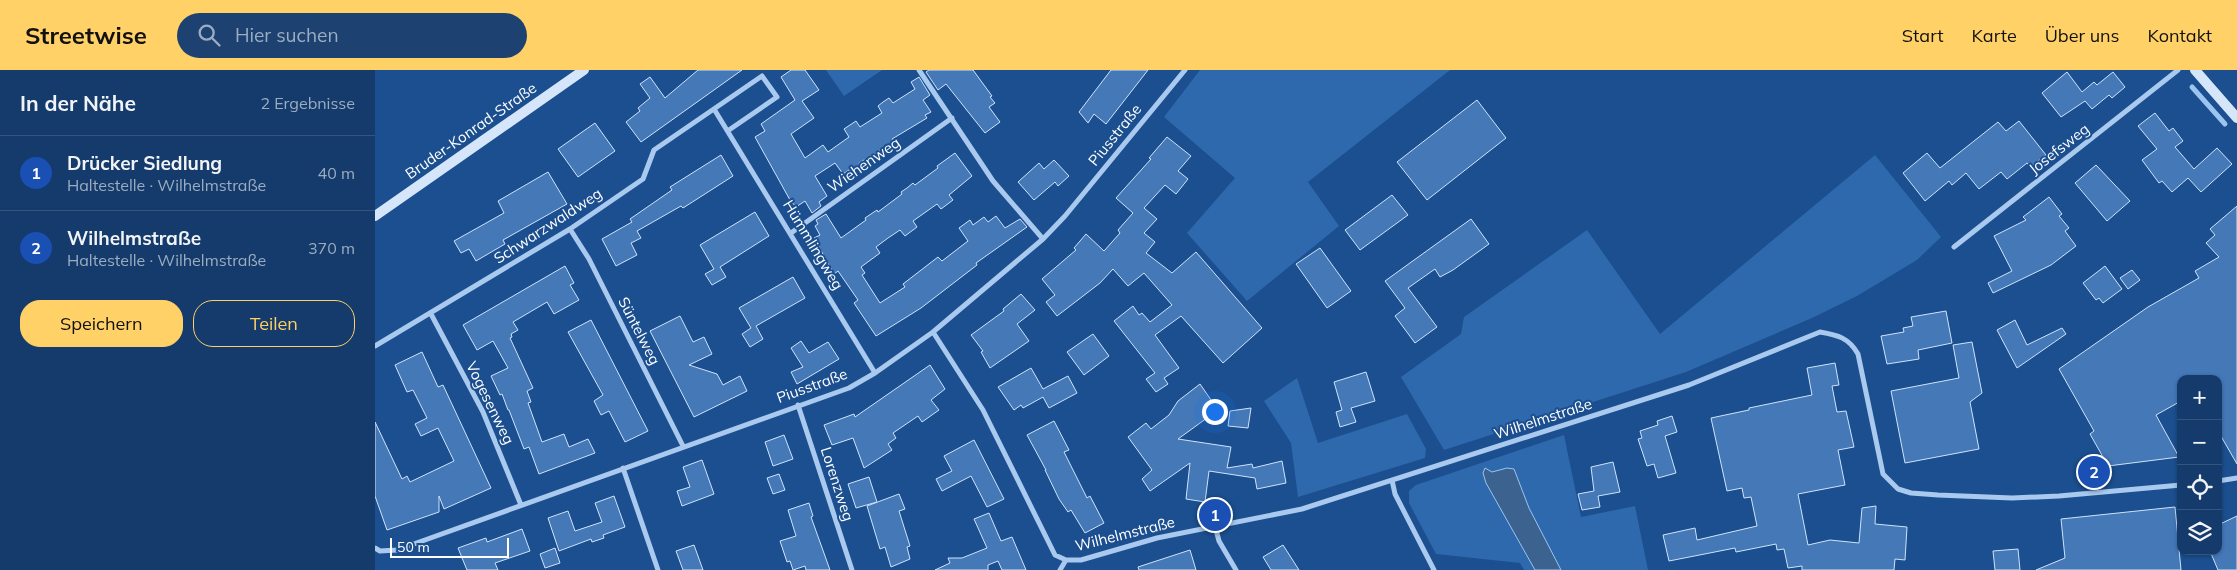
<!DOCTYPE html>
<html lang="de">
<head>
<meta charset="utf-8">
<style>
  body { margin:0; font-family:Mulish,sans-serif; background:#1d4271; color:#f1f3f6 }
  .controls { position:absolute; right:15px; bottom:15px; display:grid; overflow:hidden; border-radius:10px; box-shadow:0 1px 4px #0004 }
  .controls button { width:45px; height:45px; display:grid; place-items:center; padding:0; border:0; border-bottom:1px solid #33557e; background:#143b6b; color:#f1f3f6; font:25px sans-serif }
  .scale { position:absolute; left:15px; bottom:12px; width:119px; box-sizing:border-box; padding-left:5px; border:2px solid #fff; border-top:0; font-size:14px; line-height:18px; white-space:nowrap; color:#fff; -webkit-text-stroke:4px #1b4f8f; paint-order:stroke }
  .you { position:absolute; left:839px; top:341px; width:18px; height:18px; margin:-12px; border:4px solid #fff; border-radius:50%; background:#1a73e8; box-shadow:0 0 0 8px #1a73e833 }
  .badge { display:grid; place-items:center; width:32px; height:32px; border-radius:50%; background:#ffd166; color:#fff; font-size:16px; font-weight:700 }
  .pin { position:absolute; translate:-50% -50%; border:2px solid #fff; box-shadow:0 1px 5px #0006 }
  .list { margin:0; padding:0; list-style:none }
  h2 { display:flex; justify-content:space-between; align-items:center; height:65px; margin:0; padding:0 20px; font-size:21px }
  h2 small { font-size:16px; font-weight:400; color:#9dadc1 }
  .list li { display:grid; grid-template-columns:32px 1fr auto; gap:15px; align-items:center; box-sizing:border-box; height:75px; padding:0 20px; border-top:1px solid #33557e }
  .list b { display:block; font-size:19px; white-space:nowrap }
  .list p { margin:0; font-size:16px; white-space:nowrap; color:#9dadc1 }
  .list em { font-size:16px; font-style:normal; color:#9dadc1 }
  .actions { display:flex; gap:10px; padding:15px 20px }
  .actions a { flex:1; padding:11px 0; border:1px solid #ffd166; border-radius:20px; text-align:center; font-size:18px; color:#ffd166 }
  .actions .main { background:#ffd166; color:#111 }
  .icon { flex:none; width:28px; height:28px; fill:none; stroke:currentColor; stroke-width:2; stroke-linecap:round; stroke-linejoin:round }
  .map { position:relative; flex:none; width:1862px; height:500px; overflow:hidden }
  header { display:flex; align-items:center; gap:30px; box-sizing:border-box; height:70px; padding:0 25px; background:#ffd166; color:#111 }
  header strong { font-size:24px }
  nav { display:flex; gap:28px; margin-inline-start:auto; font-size:18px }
  .search { width:350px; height:45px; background:#1d4271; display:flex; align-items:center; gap:12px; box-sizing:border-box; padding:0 18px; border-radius:28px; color:#9dadc1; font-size:19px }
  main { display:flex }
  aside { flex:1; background:#143b6b }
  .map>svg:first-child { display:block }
  .green { fill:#2e69ad }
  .water { fill:#3c6290; stroke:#9cc4f0 }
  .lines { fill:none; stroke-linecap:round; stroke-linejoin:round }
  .stream { stroke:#9cc4f0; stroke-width:5 }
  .building { fill:#4478b7; stroke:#cfe3fa }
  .street { stroke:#a9c9ee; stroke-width:5 }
  .secondary { stroke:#d6e6fa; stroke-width:10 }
  .labels { text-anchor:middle; stroke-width:4; stroke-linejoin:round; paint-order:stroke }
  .street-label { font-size:15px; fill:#fff; stroke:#1b4f8f }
</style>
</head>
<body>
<header>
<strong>Streetwise</strong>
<div class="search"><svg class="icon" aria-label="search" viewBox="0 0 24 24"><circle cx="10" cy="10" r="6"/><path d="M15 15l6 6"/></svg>Hier suchen</div>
<nav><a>Start</a><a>Karte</a><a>Über uns</a><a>Kontakt</a></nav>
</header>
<main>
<aside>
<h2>In der Nähe<small>2 Ergebnisse</small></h2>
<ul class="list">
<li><span class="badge" style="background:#1a4fb4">1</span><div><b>Drücker Siedlung</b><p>Haltestelle · Wilhelmstraße</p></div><em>40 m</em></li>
<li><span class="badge" style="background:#1a4fb4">2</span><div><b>Wilhelmstraße</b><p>Haltestelle · Wilhelmstraße</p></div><em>370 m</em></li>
</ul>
<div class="actions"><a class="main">Speichern</a><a>Teilen</a></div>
</aside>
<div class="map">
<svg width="1862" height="500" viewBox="0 0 1862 500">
  <rect width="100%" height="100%" fill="#1b4f8f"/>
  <!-- green -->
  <path class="green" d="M451,0h56l-38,26z
    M825,0h250l-142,112 31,44 -92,75 -60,-68 48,-55 -71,-61z
    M1500,85l66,82 -24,23 -60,36 -45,22 -126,54 -242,78 -43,-73 60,-43 3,-17 123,-87 73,104z
    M922,308l21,65 89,-29 19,35 -1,9 -127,39 -7,-54 -27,-42z
    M1189,365l17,82 54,-11 13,64h-124l-4,-7 -84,-9 -27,-51v-12l7,-6z"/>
  <!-- water -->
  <path class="water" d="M1110,398l7,4 15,-4 7,1 15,39 32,62h-26l-49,-87 -3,-10z"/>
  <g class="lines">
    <!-- stream -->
    <path class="stream" d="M1817,17l33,37"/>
  </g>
  <!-- building -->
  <path class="building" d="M323,0h44l-101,72 -15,-20 14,-11 -2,-3 12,-10 -10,-14 10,-7 15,21z
    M416,0h14l14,20 -17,11 12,17 -23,16 14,24 18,-13 5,7 21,-15 -5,-8 12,-8 4,6 22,-14 -4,-7 5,-4 6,-4 4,5 22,-14 -4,-7 8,-5 11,18 -7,5 8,12 -6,3 2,3 -35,21 2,3 -35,21 2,3 -11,7 -1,-3 -6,4 -8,-11 -20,13 12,20 -8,6 2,4 -9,7 -7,-12 -9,6 -6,-7 -35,-63 10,-6 -4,-7 34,-24 -14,-23z
    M554,0h44l19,26 -2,1 5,6 -6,4 11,15 -15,11 -39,-49 -8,6 -12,-18z
    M736,0h37l-42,54 -12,-10 -6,9 -9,-11z
    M1692,2l15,20 12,-10 3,3 16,-13 12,15 -13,11 -3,-3 -17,14 -7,-8 -24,16 -19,-24z
    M1102,30l29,38 -79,62 -30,-38z
    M1780,43l14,18 4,-3 10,13 -8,6 19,22 23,-21 15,16 -31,28 -13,-14 -16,14 -10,-11 -3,2 -17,-23 15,-11 -19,-23z
    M1644,51l27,34 -16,12 -3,-4 -20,16 -6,-7 -22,17 -13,-16 -14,12 -3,-4 -24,20 -22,-28 24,-20 13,15 58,-46 8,9z
    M220,53l20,28 -37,26 -20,-28z
    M792,67l24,19 -13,15 10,8 -12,15 -11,-9 -21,23 13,11 -13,14 11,9 -9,11 26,20 24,-21 66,76 -39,35 -42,-47 -26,19 24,33 -15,10 4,6 -12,8 -10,-13 9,-6 -41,-52 19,-15 6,9 3,-2 8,9 22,-17 -28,-32 -16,13 -15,-17 -13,14 -43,33 -11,-14 9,-7 -13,-16 34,-29 -2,-2 12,-14 18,17 16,-18 -2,-3 15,-17 -17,-15 35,-39 -2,-1z
    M580,83l17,23 -23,19 4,5 -12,9 -4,-5 -24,17 4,6 -12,9 -5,-6 -12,8 -12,9 4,6 -19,14 4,6 -3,2 18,28 25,-16 -2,-3 35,-27 4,4 26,-20 -9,-13 11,-8 3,5 11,-8 4,5 8,-6 9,12 15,-9 7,8 -51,36 1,2 -56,43 -45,28 -22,-33 4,-3 -20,-29 -4,3 -20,-36 6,-3 -5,-9 3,-2 -2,-4 10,-6 15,24 25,-18 -1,-2 12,-8 1,2 24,-18 -1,-2 6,-4 6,-5 2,2 23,-17 -1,-2z
    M346,85l12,21 -50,32 -2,-2 -44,25 4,7 -10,5 6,12 -21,11 -14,-27 30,-17 -2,-3 42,-29 -2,-3z
    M679,90l15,16 -11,10 -3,-4 -21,18 -16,-18 21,-19 5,6z
    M1721,95l34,36 -23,20 -32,-38z
    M173,102l19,32 -64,36 2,4 -29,17 -7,-12 -8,4 -7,-12 50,-28 -6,-12z
    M1017,125l16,20 -48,35 -15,-20z
    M1674,127l13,17 -3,2 10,12 -4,3 11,15 -25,19 -58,28 -5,-10 24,-12 -18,-35 32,-16 -3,-3z
    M1862,136v258l-19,-33v-52h-37v22l-25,14 23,42 -71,9 -18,-32 4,-3 -35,-62 89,-62 51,-29 -4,-7 24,-14 -13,-14 9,-8 -5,-6z
    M380,142l14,24 -49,31 6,10 -14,8 -7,-11 9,-5 -14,-24z
    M1096,149l18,25 -36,26 -13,7 -5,-8 -27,19 29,39 -22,16 -20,-27 10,-8 -20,-27z
    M945,178l31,43 -24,17 -31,-44z
    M190,196l9,17 -4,2 9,15 -25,14 -7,-12 -34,20 5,8 -7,4 1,3 -2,1 23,50 -6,3 4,11 -3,1 14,39 22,-8 5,13 19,-8 7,14 -56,21 -10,-27 -5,2 -15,-39h-1l-6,-16 -2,1 -9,-19 17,-8 -15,-27 -16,9 -14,-25z
    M1730,196l17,23 -19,14 -4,-5 -3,2 -13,-17z
    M1757,200l8,10 -12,9 -8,-11z
    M418,207l12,21 -49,28 7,13 -13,8 -8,-13 9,-6 -12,-20z
    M646,224l14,16 -18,14 12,17 -39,27 -9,-16 2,-1 -12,-16 33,-24 -1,-2z
    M1571,241l6,32 -34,7 1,9 -32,5 -6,-28 23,-4 -1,-4 10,-2 -2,-9z
    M305,246l13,26 11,-5 8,17 -23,11 28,9 6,11 17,-9 7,15 -53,26 -44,-86z
    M216,250l57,111 -23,11 -16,-31 -8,4 -7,-14 9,-6 -35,-63z
    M1640,250l12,25 35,-17 4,6 -49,34 -20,-38z
    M718,264l16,22 -25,19 -17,-23z
    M426,271l8,12 19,-11 11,17 -42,25 -6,-12 12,-5 -12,-19z
    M1597,272l10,51 -12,9 9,47 -74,14 -14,-72 68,-13 -6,-33z
    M47,282l16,35 5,-2 48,103 -47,21 -5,-13v16l-52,18 -12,-34v-74l27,57 5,-3 3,6 44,-21 -16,-33 -17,8 -6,-12 12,-6 -14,-28 -6,2 -12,-27z
    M1460,293l4,22 -7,1 5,26 9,-1 8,36 -16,3 7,35 -47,9 10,51 22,-5 29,3 3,-35 14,-2 -1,18 32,3 -2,33 -10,-1 -1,11h-92v-4l-14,2 -4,-19 -7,1 -1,-6 -40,8 -1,-4 -66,13 -6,-26 32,-7 2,12 60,-14 -6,-29 -7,1 -2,-10 -15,3 -16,-73 38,-8v-2l63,-13 -5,-27z
    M555,295l15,24 -14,11 8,10 -17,12 -4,-6 -25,17 3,5 -8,6 4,6 -28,18 -11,-30 -21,7 -8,-20 30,-11 1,3z
    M656,298l12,21 25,-13 9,17 -28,15 -6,-11 -20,11 -2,-3 -7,5 -16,-23z
    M991,302l9,29 -24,7 5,14 -16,5 -4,-15 6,-2 -8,-28z
    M825,314l18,26 -40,29 53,8 -4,21 25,-4 1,4 29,-7 4,22 -29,6 -2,-11 -46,-7 -4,31 -19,-3 4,-36 -40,28 -8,-12 10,-9 -24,-33 18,-14 5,6 18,-14 9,-14z
    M876,338l-3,20 -20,-2 2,-15z
    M1297,346l5,16 -12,4 11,37 -18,5 -4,-14 -7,2 -9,-27 4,-1 -2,-7 18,-6 -1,-4z
    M679,351l15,29 -5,2 23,46 3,-2 14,27 -19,10 -14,-23 -3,2 -9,-13 -14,-29h1l-19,-35z
    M409,365l9,24 -20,7 -8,-24z
    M599,370l30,59 -17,8 -16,-31 -29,15 -6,-12 16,-8 -8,-15z
    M327,390l12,34 -32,12 -5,-15 13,-4 -7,-20z
    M1238,392l7,30 -22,4 2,11 -18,3 -4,-16 16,-3 -3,-24z
    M404,404l6,16 -12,4 -6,-16z
    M494,407l8,25 -21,6 -8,-24z
    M524,424l6,15 -6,2 11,35 -3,1 3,12 -19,8 -6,-20 -5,2 -13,-43z
    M239,426l11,31 -22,8 1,3 -12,4 -1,-3 -32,12 -11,-33 20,-7 7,20 27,-9 -7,-19z
    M434,433l4,13 -2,1 19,53h-24l-1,-4 -12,4 -3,-9 -3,1 -7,-21 16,-5 -8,-26z
    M1800,437l6,63h-145l29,-12 -4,-39z
    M614,443l12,28 11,-4 14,33h-24l-4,-9 -10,4v5h-53l15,-7 -2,-5h14l25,-10 -13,-29z
    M1862,446v54h-19l-8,-19h8v-26z
    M147,459l8,22 -35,12 3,7h-31l-9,-22 28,-10 1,4z
    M319,475l9,25h-20l-7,-19z
    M908,475l16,25h-28l-8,-13z
    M180,478l5,15 -15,5 -5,-14z
    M1643,479l2,21h-25l-2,-19z
    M815,480l6,20h-57l-1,-3z"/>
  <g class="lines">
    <!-- street -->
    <path class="street" d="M544,0l74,111 50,58
      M339,39l161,264
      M195,159l19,30 94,187
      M416,163l161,-115
      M1579,177l224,-177
      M56,244l52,98 38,93
      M558,262l50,78 72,145 11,5h15l76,-22 145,-29 387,-124 131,-53c18,3 29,6 38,22l25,120 15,15 13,4 27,2 74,3 47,-2 122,-11
      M0,276l195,-117 73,-50 11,-29 108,-74 15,21 -48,33
      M423,335l54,165
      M248,398l35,102
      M1017,410l3,14 39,76
      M1843,411l19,-3
      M840,456l4,15 17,29
      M0,478l5,3 17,-1 452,-162 26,-15 58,-41 110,-93 22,-23 120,-146
      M685,500l6,-10"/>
    <!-- secondary -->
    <path class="secondary" d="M1820,0l42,48
      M0,146l209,-146"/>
  </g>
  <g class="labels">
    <!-- street labels -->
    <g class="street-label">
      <text transform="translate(96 61) rotate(-35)" y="5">Bruder-Konrad-Straße</text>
      <text transform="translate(740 65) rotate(-51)" y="5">Piusstraße</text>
      <text transform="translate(1684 79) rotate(-38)" y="5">Josefsweg</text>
      <text transform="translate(489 95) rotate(-35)" y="5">Wiehenweg</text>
      <text transform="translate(173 156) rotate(-33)" y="5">Schwarzwaldweg</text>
      <text transform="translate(438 175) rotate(59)" y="5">Hümmlingweg</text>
      <text transform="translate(264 261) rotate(63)" y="5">Süntelweg</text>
      <text transform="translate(437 316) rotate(-20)" y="5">Piusstraße</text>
      <text transform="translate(115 333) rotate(64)" y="5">Vogesenweg</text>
      <text transform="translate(1168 349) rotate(-18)" y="5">Wilhelmstraße</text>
      <text transform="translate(462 414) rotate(72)" y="5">Lorenzweg</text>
      <text transform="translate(750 464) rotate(-14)" y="5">Wilhelmstraße</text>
    </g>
  </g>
</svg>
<div class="controls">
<button>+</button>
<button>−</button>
<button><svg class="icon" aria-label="locate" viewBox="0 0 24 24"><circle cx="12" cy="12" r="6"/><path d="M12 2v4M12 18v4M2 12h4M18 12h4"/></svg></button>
<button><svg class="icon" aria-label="layers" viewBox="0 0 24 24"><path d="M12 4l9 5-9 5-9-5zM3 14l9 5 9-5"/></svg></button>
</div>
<div class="scale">50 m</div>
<div class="you"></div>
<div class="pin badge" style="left:840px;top:445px;background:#1a4fb4">1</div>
<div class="pin badge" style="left:1719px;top:402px;background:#1a4fb4">2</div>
</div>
</main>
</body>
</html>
